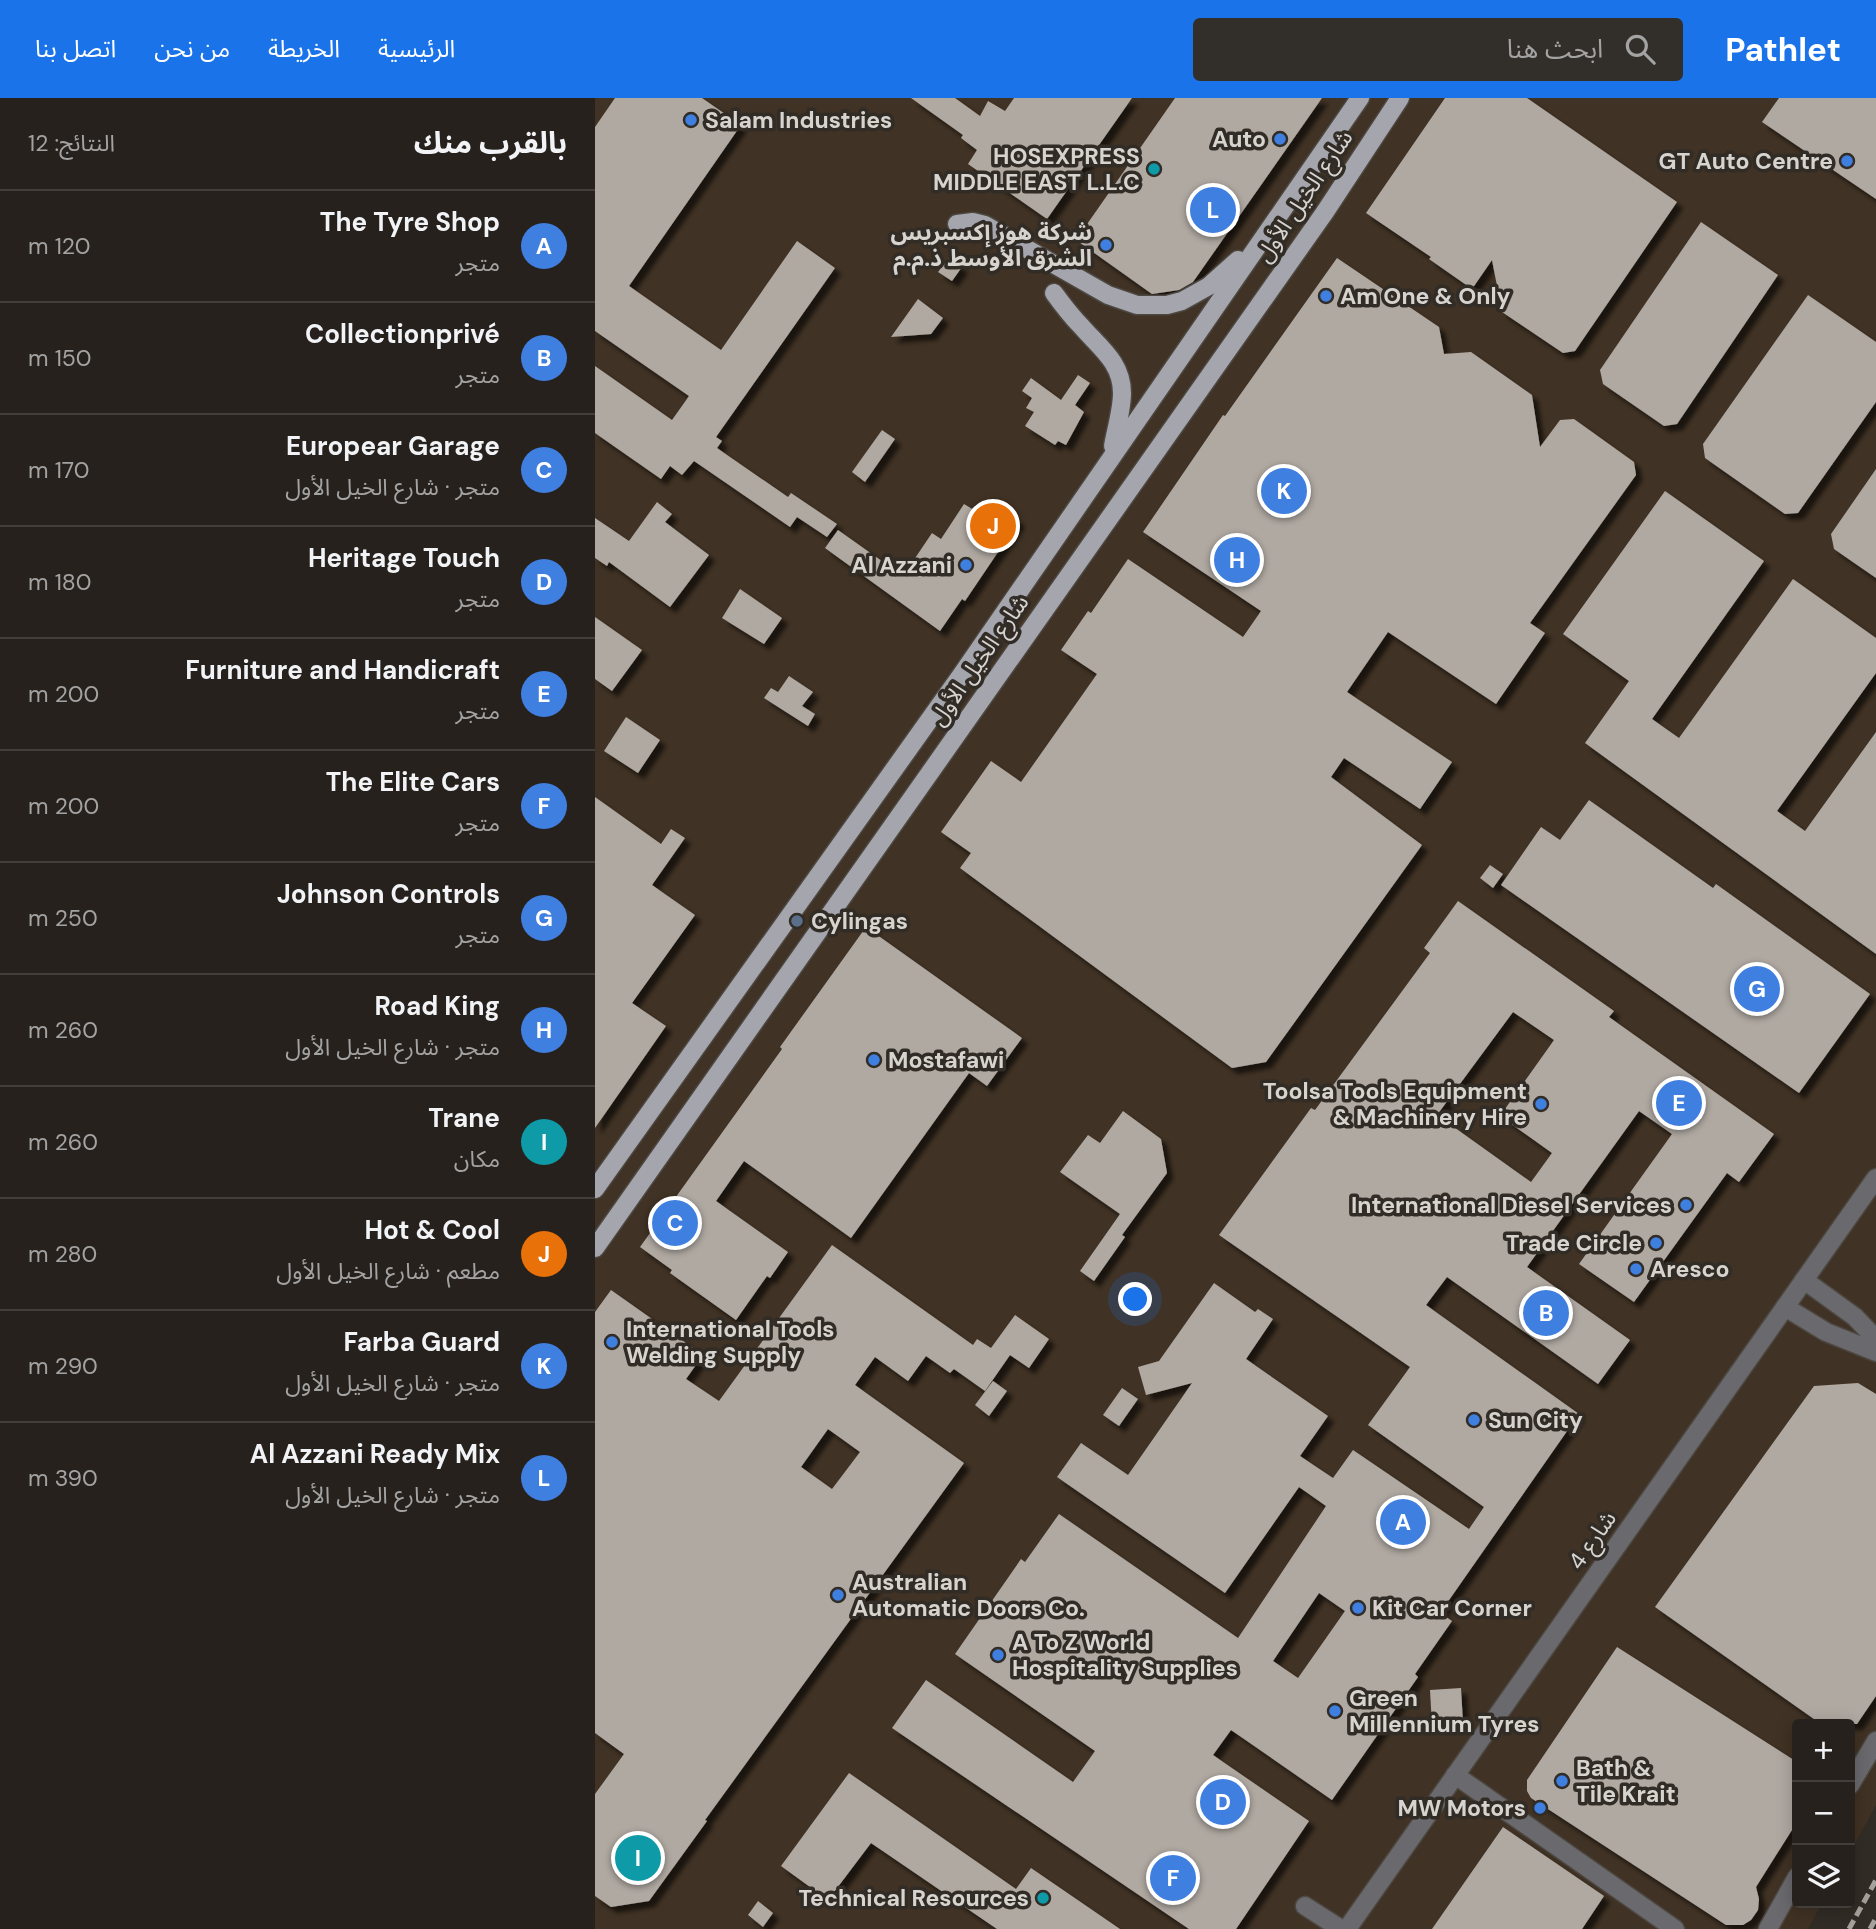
<!DOCTYPE html>
<html lang="ar">
<meta charset="utf-8">
<style>
:root{--surface:#26211c;--page:#322e29;--text:#f1f3f6;--muted:#a4a3a3;--line:#423e3b;--accent:#1a73e8}
body{margin:0;font-family:"DM Sans","Noto Sans Arabic",sans-serif;background:var(--page);color:var(--text);direction:rtl}
.controls{position:absolute;right:21px;bottom:21px;display:grid;overflow:hidden;border-radius:7px;box-shadow:0 4px 18px #0003}
.controls button{width:63px;height:63px;display:grid;place-items:center;padding:0;border:0;border-bottom:2px solid var(--line);background:var(--surface);color:var(--text);font:35px sans-serif}
.you{position:absolute;left:541px;top:1202px;width:24px;height:24px;margin:-18px;border:5px solid #fff;border-radius:50%;background:#1a73e8;box-shadow:0 0 0 10px #1a73e833}
.badge{display:grid;place-items:center;width:46px;height:46px;border-radius:50%;background:var(--accent);color:#fff;font-size:23px;font-weight:700}
.pin{position:absolute;translate:-50% -50%;border:4px solid #fff;box-shadow:0 2px 7px #0006}
.list{margin:0;padding:0;list-style:none}
h2{display:flex;justify-content:space-between;align-items:center;height:91px;margin:0;padding:0 28px;font-size:30px}
h2 small{font-size:23px;font-weight:400;color:var(--muted)}
.list li{display:grid;grid-template-columns:46px 1fr auto;gap:21px;align-items:center;box-sizing:border-box;height:112px;padding:0 28px;border-top:2px solid var(--line)}
.list b{display:block;font-size:26px;white-space:nowrap}
.list p{margin:0;font-size:23px;white-space:nowrap;color:var(--muted)}
.list em{font-size:23px;font-style:normal;color:var(--muted)}
.icon{flex:none;width:38px;height:38px;fill:none;stroke:currentColor;stroke-width:2;stroke-linecap:round;stroke-linejoin:round}
.map{position:relative;flex:none;width:1281px;height:1831px;overflow:hidden;direction:ltr}
header{display:flex;align-items:center;gap:42px;box-sizing:border-box;height:98px;padding:0 35px;background:var(--accent);color:#fff}
header strong{font-size:33px}
nav{display:flex;gap:38px;margin-inline-start:auto;font-size:24px}
.search{width:490px;height:63px;background:var(--page);display:flex;align-items:center;gap:18px;box-sizing:border-box;padding:0 24px;border-radius:7px;color:var(--muted);font-size:26px}
main{display:flex}
aside{flex:1;background:var(--surface)}
.map>svg:first-child{display:block}
</style>
<header>
<strong>Pathlet</strong>
<div class="search"><svg class="icon" aria-label="search" viewBox="0 0 24 24"><circle cx="10" cy="10" r="6"/><path d="M15 15l6 6"/></svg>ابحث هنا</div>
<nav><a>الرئيسية</a><a>الخريطة</a><a>من نحن</a><a>اتصل بنا</a></nav>
</header>
<main>
<div class="map">
<svg width="1281" height="1831" viewBox="0 0 1281 1831">
<defs>
<filter id="shadow"><feDropShadow dx="6" dy="6" stdDeviation="2" flood-color="#0009"/></filter>
</defs>
<rect width="100%" height="100%" fill="#322c26"/>
<!-- industrial -->
<path fill="#403224" d="M 0,0 L 1281,0 L 1281,1707 L 1255,1755 L 1255,1626 L 1202,1626 L 1202,1805 L 1227,1805 L 1213,1831 L 0,1831 Z"/>
<!-- building -->
<g fill="#b0a9a2" fill-rule="evenodd" filter="url(#shadow)">
<path d="M 20,0 L 107,0 L 146,27 L 34,188 L 126,252 L 202,143 L 240,170 L 121,339 L 127,343 L 122,350 L 193,399 L 196,395 L 242,426 L 232,439 L 202,419 L 195,429 L 99,363 L 87,377 L 75,368 L 66,381 L 0,335 L 0,268 L 77,322 L 94,298 L 0,233 L 0,29 Z"/>
<path d="M 316,0 L 360,0 L 385,18 L 393,3 L 410,13 L 419,0 L 537,0 L 452,121 L 373,66 L 382,52 L 366,40 L 368,37 Z"/>
<path d="M 580,0 L 727,0 L 598,184 L 584,192 L 557,196 L 481,142 Z"/>
<path d="M 850,0 L 932,0 L 1082,104 L 980,253 L 968,255 L 907,214 L 897,162 L 877,191 L 834,161 L 836,159 L 771,115 Z"/>
<path d="M 1184,0 L 1281,0 L 1281,101 L 1167,24 Z"/>
<path d="M 1106,124 L 1183,177 L 1082,326 L 1069,328 L 1008,286 L 1005,272 Z"/>
<path d="M 354,160 L 367,169 L 357,183 L 343,174 Z"/>
<path d="M 742,160 L 844,229 L 849,256 L 876,254 L 937,297 L 945,349 L 965,322 L 979,321 L 1039,364 L 1041,377 L 935,525 L 950,535 L 901,606 L 793,534 L 752,594 L 857,664 L 825,711 L 749,660 L 736,679 L 827,747 L 671,964 L 637,970 L 365,770 L 376,755 L 346,734 L 396,663 L 426,684 L 502,576 L 466,552 L 493,513 L 496,515 L 533,461 L 648,539 L 666,513 L 548,434 L 628,317 L 630,318 Z"/>
<path d="M 1213,197 L 1281,244 L 1281,304 L 1203,415 L 1190,416 L 1110,360 L 1108,346 Z"/>
<path d="M 323,201 L 348,220 L 336,236 L 296,239 Z"/>
<path d="M 483,277 L 495,285 L 480,307 L 489,314 L 471,347 L 463,343 L 460,347 L 430,328 L 439,314 L 431,310 L 437,300 L 427,293 L 436,280 L 466,302 Z"/>
<path d="M 287,332 L 300,341 L 270,384 L 257,374 Z"/>
<path d="M 1281,371 L 1281,480 L 1239,451 L 1236,436 Z"/>
<path d="M 1070,393 L 1169,463 L 1057,621 L 1084,640 L 1198,481 L 1281,540 L 1281,575 L 1182,713 L 1210,733 L 1281,634 L 1281,856 L 990,645 L 1034,583 L 968,536 Z"/>
<path d="M 62,404 L 77,416 L 70,424 L 114,457 L 75,509 L 14,464 L 12,468 L 0,460 L 0,420 L 34,443 Z"/>
<path d="M 369,406 L 384,415 L 387,410 L 402,421 L 408,412 L 424,423 L 370,503 L 367,501 L 345,533 L 230,450 L 243,432 L 308,478 L 337,435 L 346,441 Z"/>
<path d="M 145,491 L 187,520 L 169,546 L 127,520 Z"/>
<path d="M 0,519 L 47,552 L 17,593 L 0,581 Z"/>
<path d="M 194,578 L 218,594 L 207,608 L 220,616 L 213,628 L 169,600 L 176,590 L 183,594 Z"/>
<path d="M 31,619 L 65,642 L 43,675 L 9,653 Z"/>
<path d="M 0,699 L 66,746 L 76,731 L 90,740 L 57,787 L 100,817 L 37,905 L 71,928 L 0,1030 Z"/>
<path d="M 994,702 L 1118,790 L 1121,786 L 1275,896 L 1204,995 L 906,787 L 946,729 L 965,742 Z"/>
<path d="M 895,767 L 908,776 L 898,790 L 885,780 Z"/>
<path d="M 863,803 L 1019,913 L 1014,919 L 1179,1036 L 1144,1084 L 1132,1075 L 1039,1204 L 984,1166 L 1077,1036 L 1044,1013 L 932,1169 L 1035,1242 L 1003,1286 L 852,1179 L 831,1207 L 984,1316 L 845,1515 L 857,1523 L 820,1576 L 823,1579 L 737,1702 L 636,1632 L 618,1657 L 714,1723 L 641,1831 L 594,1831 L 297,1630 L 331,1582 L 478,1684 L 500,1653 L 360,1556 L 426,1461 L 430,1464 L 464,1416 L 643,1540 L 731,1408 L 704,1389 L 630,1495 L 462,1379 L 486,1345 L 533,1377 L 597,1285 L 551,1297 L 543,1269 L 564,1263 L 619,1185 L 660,1214 L 663,1211 L 678,1221 L 651,1261 L 733,1318 L 705,1358 L 738,1380 L 758,1352 L 874,1431 L 889,1409 L 773,1327 L 815,1269 L 624,1137 L 716,1010 L 720,1012 L 835,855 L 829,850 ZM 918,914 L 959,942 L 905,1018 L 957,1055 L 936,1084 L 842,1017 ZM 724,1495 L 750,1513 L 703,1580 L 678,1563 Z"/>
<path d="M 271,829 L 427,940 L 392,988 L 374,975 L 256,1140 L 149,1063 L 121,1103 L 193,1154 L 175,1180 L 172,1178 L 141,1222 L 75,1175 L 77,1172 L 45,1149 L 187,951 L 185,949 Z"/>
<path d="M 528,1013 L 566,1041 L 572,1075 L 527,1137 L 530,1139 L 499,1183 L 485,1173 L 525,1116 L 465,1074 L 493,1037 L 505,1045 Z"/>
<path d="M 237,1147 L 378,1247 L 382,1241 L 396,1250 L 420,1217 L 454,1241 L 434,1270 L 415,1257 L 390,1293 L 359,1271 L 355,1275 L 331,1258 L 313,1283 L 280,1259 L 260,1287 L 369,1365 L 110,1722 L 112,1723 L 54,1803 L 16,1809 L 0,1798 L 0,1696 L 29,1656 L 0,1635 L 0,1214 L 16,1192 L 108,1257 L 91,1281 L 124,1303 ZM 233,1331 L 265,1354 L 237,1391 L 206,1369 Z"/>
<path d="M 398,1283 L 412,1293 L 394,1318 L 380,1307 Z"/>
<path d="M 1263,1285 L 1281,1296 L 1281,1598 L 1262,1626 L 1226,1626 L 1060,1509 L 1219,1288 Z"/>
<path d="M 527,1290 L 543,1301 L 524,1328 L 508,1317 Z"/>
<path d="M 1022,1549 L 1202,1664 L 1202,1724 L 1161,1789 L 1164,1801 L 1163,1812 L 1156,1822 L 1148,1827 L 1131,1827 L 936,1700 L 932,1693 L 932,1682 Z"/>
<path d="M 866,1590 L 868,1626 L 837,1628 L 835,1592 Z"/>
<path d="M 254,1675 L 421,1791 L 436,1770 L 525,1831 L 402,1831 L 276,1745 L 233,1802 L 186,1768 Z"/>
<path d="M 908,1729 L 1009,1798 L 987,1831 L 837,1831 Z"/>
<path d="M 163,1803 L 178,1815 L 168,1829 L 153,1817 Z"/>
</g>
<g fill="none" stroke-linecap="round" stroke-linejoin="round">
<defs>
<g id="minor">
<path d="M 1209,1182 L 1260,1219 L 1281,1241"/>
<path d="M 1190,1209 L 1231,1234 L 1281,1254"/>
<path d="M 860,1677 L 1080,1831"/>
<path d="M 1255,1687 L 1281,1643"/>
<path d="M 710,1808 L 746,1831"/>
<path d="M 752,1831 L 1281,1080"/>
<path d="M 1173,1831 L 1202,1779"/>
</g>
<g id="major">
<path d="M 362,126 L 378,124 L 390,127 L 513,197 L 542,207 L 572,207 L 587,203 L 614,188 L 643,162"/>
<path d="M 459,195 C 467,206 476,218 486,228 C 504,249 527,264 527,295 C 527,312 521,331 518,348"/>
<path d="M 0,1091 L 367,576 L 765,0"/>
<path d="M 0,1150 L 730,114 L 805,0"/>
</g>
</defs>
<!-- minor casing -->
<use href="#minor" stroke="#4c4741" stroke-width="21"/>
<!-- major casing -->
<use href="#major" stroke="#4c4741" stroke-width="21"/>
<!-- minor -->
<use href="#minor" stroke="#6a6a6e" stroke-width="18"/>
<!-- major -->
<use href="#major" stroke="#a5a5ad" stroke-width="18"/>
<!-- rail -->
<g stroke="#a5a19c" stroke-width="5" stroke-dasharray="10 5" stroke-linecap="butt">
<path d="M 1254,1831 L 1281,1782"/>
<path d="M 1275,1831 L 1281,1820"/>
</g>
</g>
<!-- markers -->
<g fill="#3f7fe0" stroke="#322c26" stroke-width="2.5">
<circle cx="96" cy="22" r="7"/>
<circle cx="685" cy="41" r="7"/>
<circle cx="1252" cy="63" r="7"/>
<circle cx="511" cy="147" r="7"/>
<circle cx="731" cy="198" r="7"/>
<circle cx="371" cy="467" r="7"/>
<circle cx="279" cy="962" r="7"/>
<circle cx="946" cy="1006" r="7"/>
<circle cx="1091" cy="1107" r="7"/>
<circle cx="1061" cy="1145" r="7"/>
<circle cx="1041" cy="1171" r="7"/>
<circle cx="17" cy="1244" r="7"/>
<circle cx="879" cy="1322" r="7"/>
<circle cx="243" cy="1497" r="7"/>
<circle cx="763" cy="1510" r="7"/>
<circle cx="403" cy="1557" r="7"/>
<circle cx="740" cy="1613" r="7"/>
<circle cx="967" cy="1683" r="7"/>
<circle cx="945" cy="1710" r="7"/>
</g>
<g fill="#0f9aa8" stroke="#322c26" stroke-width="2.5">
<circle cx="559" cy="71" r="7"/>
<circle cx="448" cy="1800" r="7"/>
</g>
<circle fill="#5c6f8a" stroke="#322c26" stroke-width="2.5" cx="202" cy="823" r="7"/>
<g text-anchor="middle" dominant-baseline="central" stroke-width="7" stroke-linejoin="round" paint-order="stroke">
<!-- poi labels -->
<g font-size="23" font-weight="bold" fill="#d7d3cf" stroke="#322c26" text-anchor="start">
<text x="110" y="22">Salam Industries</text>
<text x="671" y="41" text-anchor="end">Auto</text>
<text x="545" y="58" text-anchor="end">HOSEXPRESS<tspan x="545" dy="26">MIDDLE EAST L.L.C</tspan></text>
<text x="1238" y="63" text-anchor="end">GT Auto Centre</text>
<text x="497" y="134" text-anchor="end">شركة هوز إكسبريس<tspan x="497" dy="26">الشرق الأوسط ذ.م.م</tspan></text>
<text x="745" y="198">Am One &amp; Only</text>
<text x="357" y="467" text-anchor="end">Al Azzani</text>
<text x="216" y="823">Cylingas</text>
<text x="293" y="962">Mostafawi</text>
<text x="932" y="993" text-anchor="end">Toolsa Tools Equipment<tspan x="932" dy="26">&amp; Machinery Hire</tspan></text>
<text x="1077" y="1107" text-anchor="end">International Diesel Services</text>
<text x="1047" y="1145" text-anchor="end">Trade Circle</text>
<text x="1055" y="1171">Aresco</text>
<text x="31" y="1231">International Tools<tspan x="31" dy="26">Welding Supply</tspan></text>
<text x="893" y="1322">Sun City</text>
<text x="257" y="1484">Australian<tspan x="257" dy="26">Automatic Doors Co.</tspan></text>
<text x="777" y="1510">Kit Car Corner</text>
<text x="417" y="1544">A To Z World<tspan x="417" dy="26">Hospitality Supplies</tspan></text>
<text x="754" y="1600">Green<tspan x="754" dy="26">Millennium Tyres</tspan></text>
<text x="981" y="1670">Bath &amp;<tspan x="981" dy="26">Tile Krait</tspan></text>
<text x="931" y="1710" text-anchor="end">MW Motors</text>
<text x="434" y="1800" text-anchor="end">Technical Resources</text>
</g>
<!-- street labels -->
<g font-size="23" fill="#d7d3cf" stroke="#322c26">
<text transform="translate(709 98) rotate(-56)">شارع الخيل الأول</text>
<text transform="translate(384 562) rotate(-55)">شارع الخيل الأول</text>
<text transform="translate(997 1442) rotate(-55)">شارع 4</text>
</g>
</g>
</svg>
<div class="controls">
<button>+</button>
<button>−</button>
<button><svg class="icon" aria-label="layers" viewBox="0 0 24 24"><path d="M12 4l9 5-9 5-9-5zM3 14l9 5 9-5"/></svg></button>
</div>
<div class="you"></div>
<div class="pin badge" style="left:808px;top:1424px;background:#3f7fe0">A</div>
<div class="pin badge" style="left:951px;top:1215px;background:#3f7fe0">B</div>
<div class="pin badge" style="left:80px;top:1125px;background:#3f7fe0">C</div>
<div class="pin badge" style="left:628px;top:1704px;background:#3f7fe0">D</div>
<div class="pin badge" style="left:1084px;top:1005px;background:#3f7fe0">E</div>
<div class="pin badge" style="left:578px;top:1780px;background:#3f7fe0">F</div>
<div class="pin badge" style="left:1162px;top:891px;background:#3f7fe0">G</div>
<div class="pin badge" style="left:642px;top:462px;background:#3f7fe0">H</div>
<div class="pin badge" style="left:43px;top:1760px;background:#0f9aa8">I</div>
<div class="pin badge" style="left:398px;top:428px;background:#e8710a">J</div>
<div class="pin badge" style="left:689px;top:393px;background:#3f7fe0">K</div>
<div class="pin badge" style="left:618px;top:112px;background:#3f7fe0">L</div>
</div>
<aside>
<h2>بالقرب منك<small>النتائج: 12</small></h2>
<ul class="list">
<li><span class="badge" style="background:#3f7fe0">A</span><div><b>The Tyre Shop</b><p>متجر</p></div><em>120 m</em></li>
<li><span class="badge" style="background:#3f7fe0">B</span><div><b>Collectionprivé</b><p>متجر</p></div><em>150 m</em></li>
<li><span class="badge" style="background:#3f7fe0">C</span><div><b>Europear Garage</b><p>متجر · شارع الخيل الأول</p></div><em>170 m</em></li>
<li><span class="badge" style="background:#3f7fe0">D</span><div><b>Heritage Touch</b><p>متجر</p></div><em>180 m</em></li>
<li><span class="badge" style="background:#3f7fe0">E</span><div><b>Furniture and Handicraft</b><p>متجر</p></div><em>200 m</em></li>
<li><span class="badge" style="background:#3f7fe0">F</span><div><b>The Elite Cars</b><p>متجر</p></div><em>200 m</em></li>
<li><span class="badge" style="background:#3f7fe0">G</span><div><b>Johnson Controls</b><p>متجر</p></div><em>250 m</em></li>
<li><span class="badge" style="background:#3f7fe0">H</span><div><b>Road King</b><p>متجر · شارع الخيل الأول</p></div><em>260 m</em></li>
<li><span class="badge" style="background:#0f9aa8">I</span><div><b>Trane</b><p>مكان</p></div><em>260 m</em></li>
<li><span class="badge" style="background:#e8710a">J</span><div><b>Hot &amp; Cool</b><p>مطعم · شارع الخيل الأول</p></div><em>280 m</em></li>
<li><span class="badge" style="background:#3f7fe0">K</span><div><b>Farba Guard</b><p>متجر · شارع الخيل الأول</p></div><em>290 m</em></li>
<li><span class="badge" style="background:#3f7fe0">L</span><div><b>Al Azzani Ready Mix</b><p>متجر · شارع الخيل الأول</p></div><em>390 m</em></li>
</ul>
</aside>
</main>
